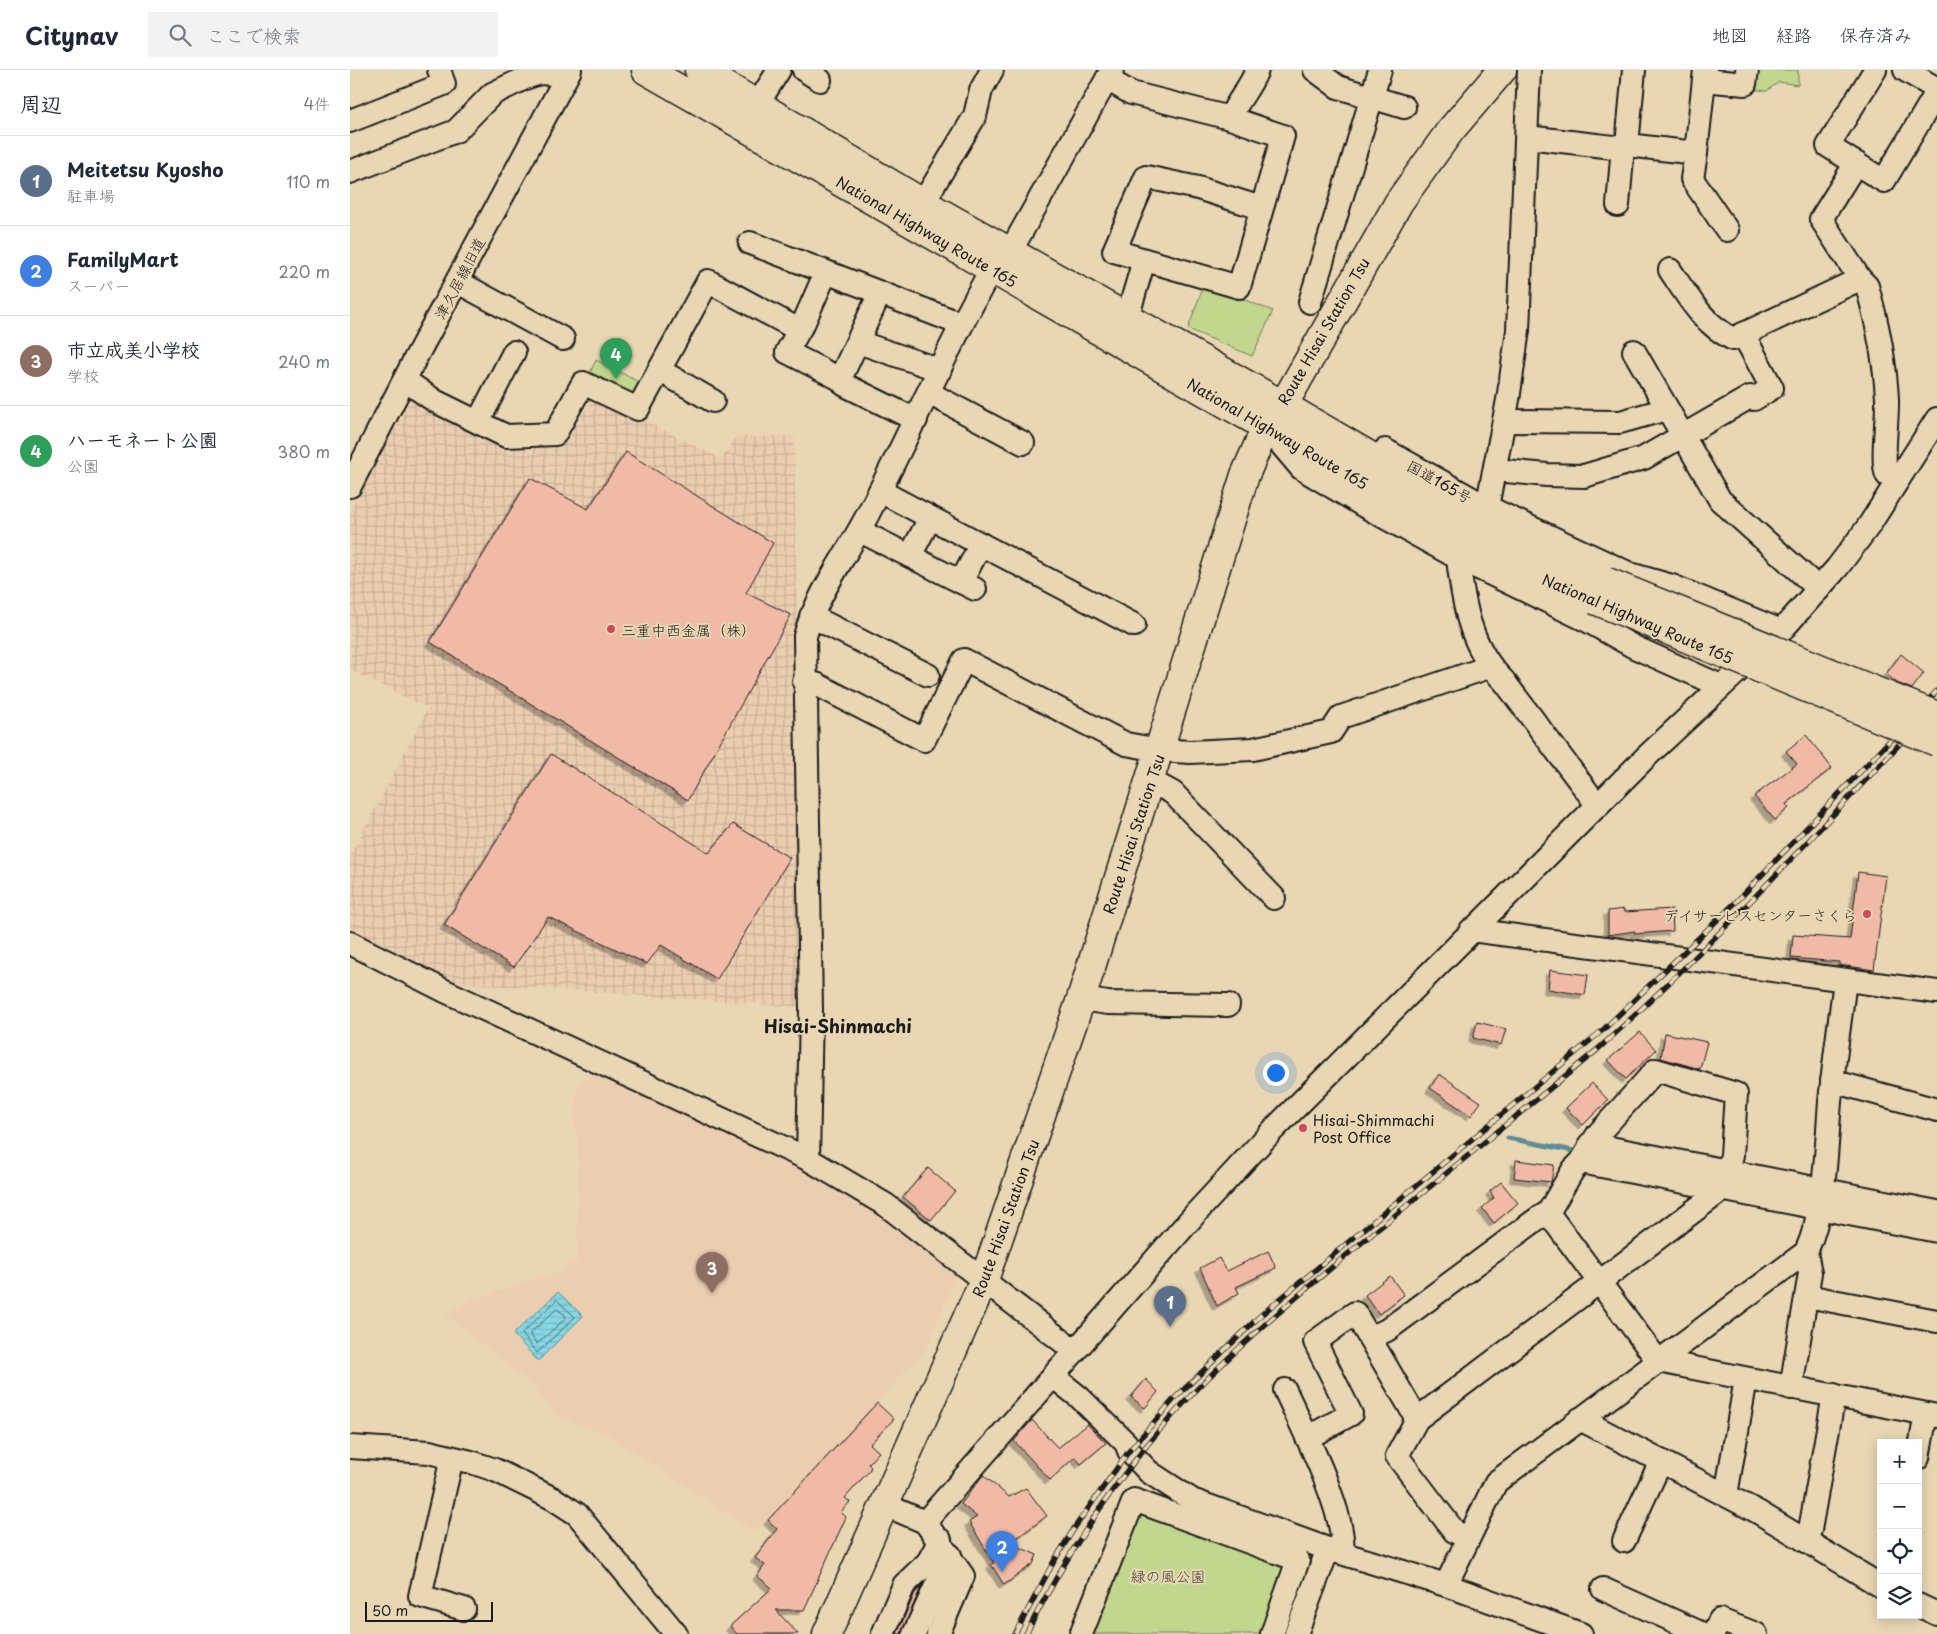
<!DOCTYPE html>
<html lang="ja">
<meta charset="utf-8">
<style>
:root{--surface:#fff;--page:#f2f2f3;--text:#1f2937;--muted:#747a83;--line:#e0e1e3;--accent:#d1495b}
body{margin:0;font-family:"Playpen Sans","Klee One",sans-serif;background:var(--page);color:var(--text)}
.controls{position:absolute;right:15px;bottom:15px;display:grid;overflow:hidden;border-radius:0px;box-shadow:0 2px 12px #0003}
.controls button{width:45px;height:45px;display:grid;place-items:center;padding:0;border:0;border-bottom:1px solid var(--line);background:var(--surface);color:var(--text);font:25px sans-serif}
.scale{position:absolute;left:15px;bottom:12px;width:128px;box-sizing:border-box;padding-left:5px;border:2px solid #1c1c1c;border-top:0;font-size:14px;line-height:18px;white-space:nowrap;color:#1c1c1c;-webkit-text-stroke:4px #e9d7b4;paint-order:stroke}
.you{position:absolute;left:925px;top:1002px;width:18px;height:18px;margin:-12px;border:4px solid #fff;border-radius:50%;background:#1a73e8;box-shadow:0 0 0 8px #1a73e833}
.badge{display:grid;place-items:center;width:32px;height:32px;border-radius:50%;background:var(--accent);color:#fff;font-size:16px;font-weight:700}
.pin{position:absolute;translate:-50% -41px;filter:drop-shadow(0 1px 2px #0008)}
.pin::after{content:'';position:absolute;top:26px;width:18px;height:15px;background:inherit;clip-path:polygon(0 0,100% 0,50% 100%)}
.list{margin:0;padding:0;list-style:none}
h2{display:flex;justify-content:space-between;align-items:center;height:65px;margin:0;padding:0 20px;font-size:21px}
h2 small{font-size:16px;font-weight:400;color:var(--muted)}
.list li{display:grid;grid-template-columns:32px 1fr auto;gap:15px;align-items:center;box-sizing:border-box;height:90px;padding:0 20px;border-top:1px solid var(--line)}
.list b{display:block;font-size:19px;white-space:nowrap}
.list p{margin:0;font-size:16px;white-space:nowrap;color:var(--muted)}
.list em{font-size:16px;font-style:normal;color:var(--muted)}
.icon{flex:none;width:28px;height:28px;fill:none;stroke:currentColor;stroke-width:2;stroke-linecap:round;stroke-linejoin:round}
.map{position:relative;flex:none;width:1587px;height:1564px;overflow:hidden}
header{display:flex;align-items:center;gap:30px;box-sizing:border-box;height:70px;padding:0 25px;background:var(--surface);border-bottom:1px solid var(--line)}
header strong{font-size:24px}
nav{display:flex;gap:28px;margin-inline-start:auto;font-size:18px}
.search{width:350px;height:45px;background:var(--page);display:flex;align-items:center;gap:12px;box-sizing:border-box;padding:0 18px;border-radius:0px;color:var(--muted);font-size:19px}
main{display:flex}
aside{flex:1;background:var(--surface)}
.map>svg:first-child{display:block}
</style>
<header>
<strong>Citynav</strong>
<div class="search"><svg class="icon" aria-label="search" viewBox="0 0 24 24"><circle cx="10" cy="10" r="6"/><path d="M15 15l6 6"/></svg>ここで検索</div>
<nav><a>地図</a><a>経路</a><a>保存済み</a></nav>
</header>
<main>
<aside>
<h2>周辺<small>4件</small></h2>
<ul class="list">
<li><span class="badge" style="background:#5c6f8a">1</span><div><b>Meitetsu Kyosho</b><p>駐車場</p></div><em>110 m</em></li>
<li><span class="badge" style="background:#3f7fe0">2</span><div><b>FamilyMart</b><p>スーパー</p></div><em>220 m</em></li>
<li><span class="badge" style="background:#8d6e63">3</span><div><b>市立成美小学校</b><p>学校</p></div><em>240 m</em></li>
<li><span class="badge" style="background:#2e9e5b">4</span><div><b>ハーモネート公園</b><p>公園</p></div><em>380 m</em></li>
</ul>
</aside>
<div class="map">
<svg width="1587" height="1564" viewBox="0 0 1587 1564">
<defs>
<pattern id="industrial-grid" width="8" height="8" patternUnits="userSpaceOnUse" patternTransform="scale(1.25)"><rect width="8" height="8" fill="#ebceb0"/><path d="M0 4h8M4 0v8" fill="none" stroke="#c9b097"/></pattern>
<pattern id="water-rules" width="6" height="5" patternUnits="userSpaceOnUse" patternTransform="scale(1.25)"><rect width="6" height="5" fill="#87d7e4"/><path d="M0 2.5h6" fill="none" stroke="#74b8c3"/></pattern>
<filter id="shadow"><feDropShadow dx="-4.5" dy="4.5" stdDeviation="0" flood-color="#0004"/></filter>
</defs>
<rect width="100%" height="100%" fill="#e9d7b4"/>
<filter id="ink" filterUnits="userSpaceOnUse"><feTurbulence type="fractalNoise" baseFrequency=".02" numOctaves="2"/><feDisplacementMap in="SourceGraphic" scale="10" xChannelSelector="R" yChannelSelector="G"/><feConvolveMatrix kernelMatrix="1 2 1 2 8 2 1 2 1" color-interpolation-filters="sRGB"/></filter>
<g filter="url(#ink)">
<!-- built -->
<path fill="#ebceb0" d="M 242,1004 L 482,1111 L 609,1199 L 577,1279 L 404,1462 L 256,1364 L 207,1347 L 178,1311 L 94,1244 L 127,1228 L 215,1199 L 217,1193 L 227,1191 L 228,1068 L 223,1052 L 228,1016 Z"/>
<!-- industrial -->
<path fill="url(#industrial-grid)" d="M 245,326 L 372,389 L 386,367 L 444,366 L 453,937 L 97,912 L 0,862 L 0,786 L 78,638 L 0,600 L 0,440 L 61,329 L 154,377 L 213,371 Z"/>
<!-- park -->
<g fill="#c0d78d" stroke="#6e7a54">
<path d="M 1400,0 L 1448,0 L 1448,15 L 1429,12 L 1417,21 L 1398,19 Z"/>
<path d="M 854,214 L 923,241 L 902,286 L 838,259 Z"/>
<path d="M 246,290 L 293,314 L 288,323 L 280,326 L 239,305 Z"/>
<path d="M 784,1430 L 948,1490 L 922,1564 L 732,1564 Z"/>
</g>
<!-- water -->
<path fill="url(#water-rules)" stroke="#5c8c94" d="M 208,1222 L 233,1246 L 188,1291 L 163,1264 Z"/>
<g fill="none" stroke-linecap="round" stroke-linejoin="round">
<!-- shore -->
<g stroke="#47676c" stroke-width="1">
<path d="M 207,1230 L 225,1247 L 187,1283 L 172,1264 Z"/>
<path d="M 207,1239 L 215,1245 L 216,1248 L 187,1274 L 180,1264 Z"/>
</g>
<!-- stream -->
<path stroke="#5c8c94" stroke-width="5" d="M 1158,1068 L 1229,1082"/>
</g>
<!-- building -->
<g fill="#f1baa6" stroke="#1c1c1c" filter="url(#shadow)">
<path d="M 276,382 L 423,473 L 396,523 L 441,545 L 338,730 L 80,572 L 180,408 L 238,439 Z"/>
<path d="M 1551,584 L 1574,603 L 1562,619 L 1547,613 L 1536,604 Z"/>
<path d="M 1456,665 L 1482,698 L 1436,734 L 1439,738 L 1425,750 L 1404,726 L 1447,694 L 1436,681 Z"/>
<path d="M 201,684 L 359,783 L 383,754 L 440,788 L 367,909 L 311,875 L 297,894 L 198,847 L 164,897 L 94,855 Z"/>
<path d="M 1508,802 L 1536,806 L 1524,900 L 1489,895 L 1489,892 L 1441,888 L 1443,865 L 1500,869 Z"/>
<path d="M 1274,839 L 1274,842 L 1322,839 L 1323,861 L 1285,864 L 1285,861 L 1258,865 L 1258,841 Z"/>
<path d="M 1200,900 L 1238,905 L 1235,925 L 1198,919 Z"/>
<path d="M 1127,952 L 1156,959 L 1151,975 L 1123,968 Z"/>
<path d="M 1290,962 L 1306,980 L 1276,1009 L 1258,990 Z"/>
<path d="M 1315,963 L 1357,972 L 1350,999 L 1311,988 Z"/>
<path d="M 1089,1004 L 1131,1032 L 1121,1046 L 1080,1018 Z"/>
<path d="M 1242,1013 L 1258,1030 L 1233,1055 L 1216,1038 Z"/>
<path d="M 1166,1090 L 1204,1095 L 1201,1112 L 1164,1108 Z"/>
<path d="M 578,1098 L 605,1121 L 581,1150 L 553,1127 Z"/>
<path d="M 1151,1112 L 1168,1133 L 1144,1153 L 1132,1138 L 1144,1128 L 1140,1121 Z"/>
<path d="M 918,1181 L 926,1198 L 886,1217 L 889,1223 L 867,1236 L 850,1198 L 869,1188 L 877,1201 Z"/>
<path d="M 1040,1206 L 1054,1225 L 1029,1244 L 1015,1225 Z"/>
<path d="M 796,1309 L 808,1322 L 795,1338 L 781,1327 Z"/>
<path d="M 527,1333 L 544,1349 L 520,1374 L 529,1382 L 518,1394 L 521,1397 L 519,1401 L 495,1428 L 500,1432 L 491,1442 L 496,1447 L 454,1540 L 426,1540 L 448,1564 L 387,1564 L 380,1556 L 422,1518 L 407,1506 L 415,1495 L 405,1488 L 427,1459 L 418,1450 Z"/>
<path d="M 682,1350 L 708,1378 L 737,1354 L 756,1373 L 731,1394 L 725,1387 L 700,1410 L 664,1371 Z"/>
<path d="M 633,1405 L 659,1427 L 676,1418 L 697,1446 L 660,1473 L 687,1485 L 683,1494 L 654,1515 L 641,1494 L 644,1493 L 619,1452 L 627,1447 L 611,1434 Z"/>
<path d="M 571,1517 L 551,1564 L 547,1564 L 565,1523 Z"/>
</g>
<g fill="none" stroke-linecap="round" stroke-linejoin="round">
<defs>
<g id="minor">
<path d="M 454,0 L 470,10"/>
<path d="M 965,0 L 988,17 L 1054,37"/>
<path d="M 1525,0 L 1478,76 L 1534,111 L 1587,22"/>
<path d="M 1555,0 L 1587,19"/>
<path d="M 757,9 L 781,23 L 880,48 L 933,66 L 889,217 L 764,181 L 796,107 L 848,118 L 911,138"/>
<path d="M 1354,10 L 1395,14 L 1397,0"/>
<path d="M 407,35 L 429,0"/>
<path d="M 880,48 C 887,31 900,18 907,0"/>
<path d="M 0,51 L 94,14 L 89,0"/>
<path d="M 1177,67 L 1263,77 L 1277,75 L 1284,0"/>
<path d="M 1277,75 L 1346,83 L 1355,0"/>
<path d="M 1346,83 L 1342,109 L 1377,160"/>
<path d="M 0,102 L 106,61 L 142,24 L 175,8 L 190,3 L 217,5"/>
<path d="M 573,133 L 625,46 L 631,20 L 642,0"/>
<path d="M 1268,135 L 1272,88 L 1269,76"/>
<path d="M 400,173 L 476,202"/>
<path d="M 660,182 L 762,0"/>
<path d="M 1320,200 C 1338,227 1353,254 1383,269 L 1510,209 L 1471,149 L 1506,93"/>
<path d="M 1510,209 L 1517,216 C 1528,255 1535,289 1537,329 C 1538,348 1531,391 1537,405"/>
<path d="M 108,212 L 213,269"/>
<path d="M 960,232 L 1030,0"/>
<path d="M 778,245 L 794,190"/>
<path d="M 449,260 L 454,252 L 476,202 L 611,254"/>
<path d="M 508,272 L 590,300"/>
<path d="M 1284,281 L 1370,430 L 1469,519"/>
<path d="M 309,300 L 363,331"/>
<path d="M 490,309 L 530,223"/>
<path d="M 56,311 L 85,331 L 156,366 L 205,364 L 233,313 L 288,339 L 358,211 L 449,260 L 437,282 L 490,309 L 495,315 L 566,350"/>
<path d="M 579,323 L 673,373"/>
<path d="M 1154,351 L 1270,352 L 1317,339"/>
<path d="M 128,352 L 164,282"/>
<path d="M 923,365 L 951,398 L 1016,437 L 1108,488 L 1236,550 L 1284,577 L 1371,616"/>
<path d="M 1035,380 L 1137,437 L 1280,504 L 1322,516 L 1431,561"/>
<path d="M 1145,400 L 1197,405 L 1234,406 L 1294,388 L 1400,327 L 1404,329 L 1422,318 L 1393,264"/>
<path d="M 0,416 L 65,289 L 220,0"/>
<path d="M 530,421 L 784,555"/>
<path d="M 1137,437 L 1158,330 L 1168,260 L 1179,0"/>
<path d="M 510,461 L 625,519"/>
<path d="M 560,486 L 580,448"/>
<path d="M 1108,488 C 1113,533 1120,578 1154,611 L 1248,736"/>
<path d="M 611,512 L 631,474"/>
<path d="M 461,546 L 578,605"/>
<path d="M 454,612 L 466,614 L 574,670 L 614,590 L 776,674 L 809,680 L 840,682 L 903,679 L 981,662 L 991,647 L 1139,597"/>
<path d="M 799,710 L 823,723 L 924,828"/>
<path d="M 1121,860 L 1587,922"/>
<path d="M 0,873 L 95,921 L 458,1089 L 536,1135 L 725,1281"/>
<path d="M 731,929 L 758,933 L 878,935"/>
<path d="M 1482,1011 L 1587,1040"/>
<path d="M 1240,1074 L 1587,1142"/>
<path d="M 458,1089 L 461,940 L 455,566 C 468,521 498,484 519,442 C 561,361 597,278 642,198"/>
<path d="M 1587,1161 L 1231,1092 L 1223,1100 L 1198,1143 L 1308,1291 L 1587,1346"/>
<path d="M 1457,1226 L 1587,1251"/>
<path d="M 1020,1268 L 1037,1260 L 1187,1149 L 1198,1143"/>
<path d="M 704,1307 L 729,1327 L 776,1373 L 779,1381 L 799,1402 L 842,1430 L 978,1479 L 1096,1515 L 1231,1564"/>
<path d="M 1441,1318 L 1460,1203 L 1456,1182"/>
<path d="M 935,1320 C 952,1357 998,1446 992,1483"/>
<path d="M 1230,1349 L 1408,1442 L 1531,1516"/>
<path d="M 957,1368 L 1001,1344 L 965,1272 L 1005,1243 L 1067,1349"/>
<path d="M 0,1377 L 79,1382 L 121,1392 L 145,1400 L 204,1429 L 227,1444 L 326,1564"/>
<path d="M 102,1388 L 70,1526 L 114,1539"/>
<path d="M 1568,1388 L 1576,1344"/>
<path d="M 1376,1425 L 1396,1309"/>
<path d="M 535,1435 L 575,1452 L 846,1143 L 924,1059 L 1297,686 L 1431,561 L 1487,498 L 1518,457 L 1587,349"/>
<path d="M 575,1452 L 613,1506 L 588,1564"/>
<path d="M 1118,1469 L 1104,1461 L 1047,1386 L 1067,1349 L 1373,1119 L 1382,1085 L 1386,1024 L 1306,1000 L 1248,1064 L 1231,1092"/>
<path d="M 1455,1470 L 1460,1460 L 1484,1325"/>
<path d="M 1274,1471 L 1311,1391"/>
<path d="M 1096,1515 L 1146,1412 L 1456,1182 C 1476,1138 1476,1079 1480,1032 C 1484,991 1490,951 1495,910"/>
<path d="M 1253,1519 L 1353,1564"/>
<path d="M 1568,1535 L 1587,1544"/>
<path d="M 533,1564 L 554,1515 L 578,1492 L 590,1470"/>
<path d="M 564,1564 L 600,1485"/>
<path d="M 731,1564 L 784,1430 L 948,1490 L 922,1564"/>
<path d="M 946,1564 L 978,1479"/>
<path d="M 1363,1564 L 1370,1550 L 1406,1564"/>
</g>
<path id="major" d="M 477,1564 L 634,1210 L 731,929 L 895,405 L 916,357 L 939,325 L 1049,132 L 1100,61 L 1152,0"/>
<g id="highway">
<path d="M 296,0 L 1099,462 L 1170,498 L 1245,530"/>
<path d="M 349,0 L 573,133 L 931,334 L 1090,427 L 1170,471 L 1255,511"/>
</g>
</defs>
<!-- minor casing -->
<use href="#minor" stroke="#1c1c1c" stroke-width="26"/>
<!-- major casing -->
<use href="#major" stroke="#1c1c1c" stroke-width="31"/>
<!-- highway casing -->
<use href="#highway" stroke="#1c1c1c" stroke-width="31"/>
<!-- minor -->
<use href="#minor" stroke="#e9d7b4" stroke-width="22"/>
<!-- major -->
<use href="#major" stroke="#e9d7b4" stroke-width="28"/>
<!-- highway -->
<use href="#highway" stroke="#e9d7b4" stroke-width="28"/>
<defs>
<g id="rail">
<path d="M 665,1564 L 703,1493 L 725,1457 L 779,1381 L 825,1328 L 911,1245 L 1254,959 L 1386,832 L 1587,621"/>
<path d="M 676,1564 C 707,1503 744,1443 786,1389 C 851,1305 935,1236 1016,1169 C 1093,1106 1170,1043 1247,980 C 1367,872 1476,752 1587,634"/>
</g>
</defs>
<!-- rail casing -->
<use href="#rail" stroke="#1c1c1c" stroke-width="5.5"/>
<!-- rail -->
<use href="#rail" stroke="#e9d7b4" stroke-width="4" stroke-dasharray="11" stroke-linecap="butt"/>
<defs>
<g id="highway-bridge">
<path d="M 1255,511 L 1587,646"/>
<path d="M 1245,530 L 1587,672"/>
</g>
</defs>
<!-- highway-bridge casing -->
<use href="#highway-bridge" stroke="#1c1c1c" stroke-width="31" stroke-linecap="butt"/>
<!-- highway-bridge -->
<use href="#highway-bridge" stroke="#e9d7b4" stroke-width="28"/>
</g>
</g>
<!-- markers -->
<g fill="#d1495b" stroke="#e9d7b4" stroke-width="2">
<circle cx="261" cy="559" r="5"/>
<circle cx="1517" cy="844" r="5"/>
<circle cx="953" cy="1058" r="5"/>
</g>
<g text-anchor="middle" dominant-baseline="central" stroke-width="4" stroke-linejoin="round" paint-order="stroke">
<!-- street labels -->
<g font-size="15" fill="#1c1c1c" stroke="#e9d7b4">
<text transform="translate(577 161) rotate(30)">National Highway Route 165</text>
<text transform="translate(109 208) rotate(-62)">津久居線旧道</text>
<text transform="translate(973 261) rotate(-60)">Route Hisai Station Tsu</text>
<text transform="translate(928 363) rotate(30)">National Highway Route 165</text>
<text transform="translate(1090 411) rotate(29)">国道165号</text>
<text transform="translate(1288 548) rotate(23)">National Highway Route 165</text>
<text transform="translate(783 764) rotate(-72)">Route Hisai Station Tsu</text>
<text transform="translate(655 1148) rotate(-70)">Route Hisai Station Tsu</text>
</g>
<!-- poi labels -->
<g font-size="15" fill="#1c1c1c" stroke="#e9d7b4" text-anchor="start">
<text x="271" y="559">三重中西金属（株）</text>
<text x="1507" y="844" text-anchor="end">デイサービスセンターさくら</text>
<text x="963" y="1049">Hisai-Shimmachi<tspan x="963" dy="17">Post Office</tspan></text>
</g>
<!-- park labels -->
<g font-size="15" fill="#3d4133" stroke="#e9d7b4">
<text x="818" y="1505">緑の風公園</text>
</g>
<!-- quarter labels -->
<g font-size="18" font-weight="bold" fill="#1c1c1c" stroke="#e9d7b4">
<text x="488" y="955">Hisai-Shinmachi</text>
</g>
</g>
</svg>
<div class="controls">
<button>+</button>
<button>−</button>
<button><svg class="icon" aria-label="locate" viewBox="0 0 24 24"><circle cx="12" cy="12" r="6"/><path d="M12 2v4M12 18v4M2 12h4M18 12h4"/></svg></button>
<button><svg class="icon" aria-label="layers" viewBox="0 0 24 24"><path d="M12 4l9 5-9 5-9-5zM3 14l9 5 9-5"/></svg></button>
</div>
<div class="scale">50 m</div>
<div class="you"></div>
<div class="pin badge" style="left:820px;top:1257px;background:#5c6f8a">1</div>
<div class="pin badge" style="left:652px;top:1502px;background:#3f7fe0">2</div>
<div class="pin badge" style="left:362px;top:1223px;background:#8d6e63">3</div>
<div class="pin badge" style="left:266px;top:309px;background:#2e9e5b">4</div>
</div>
</main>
